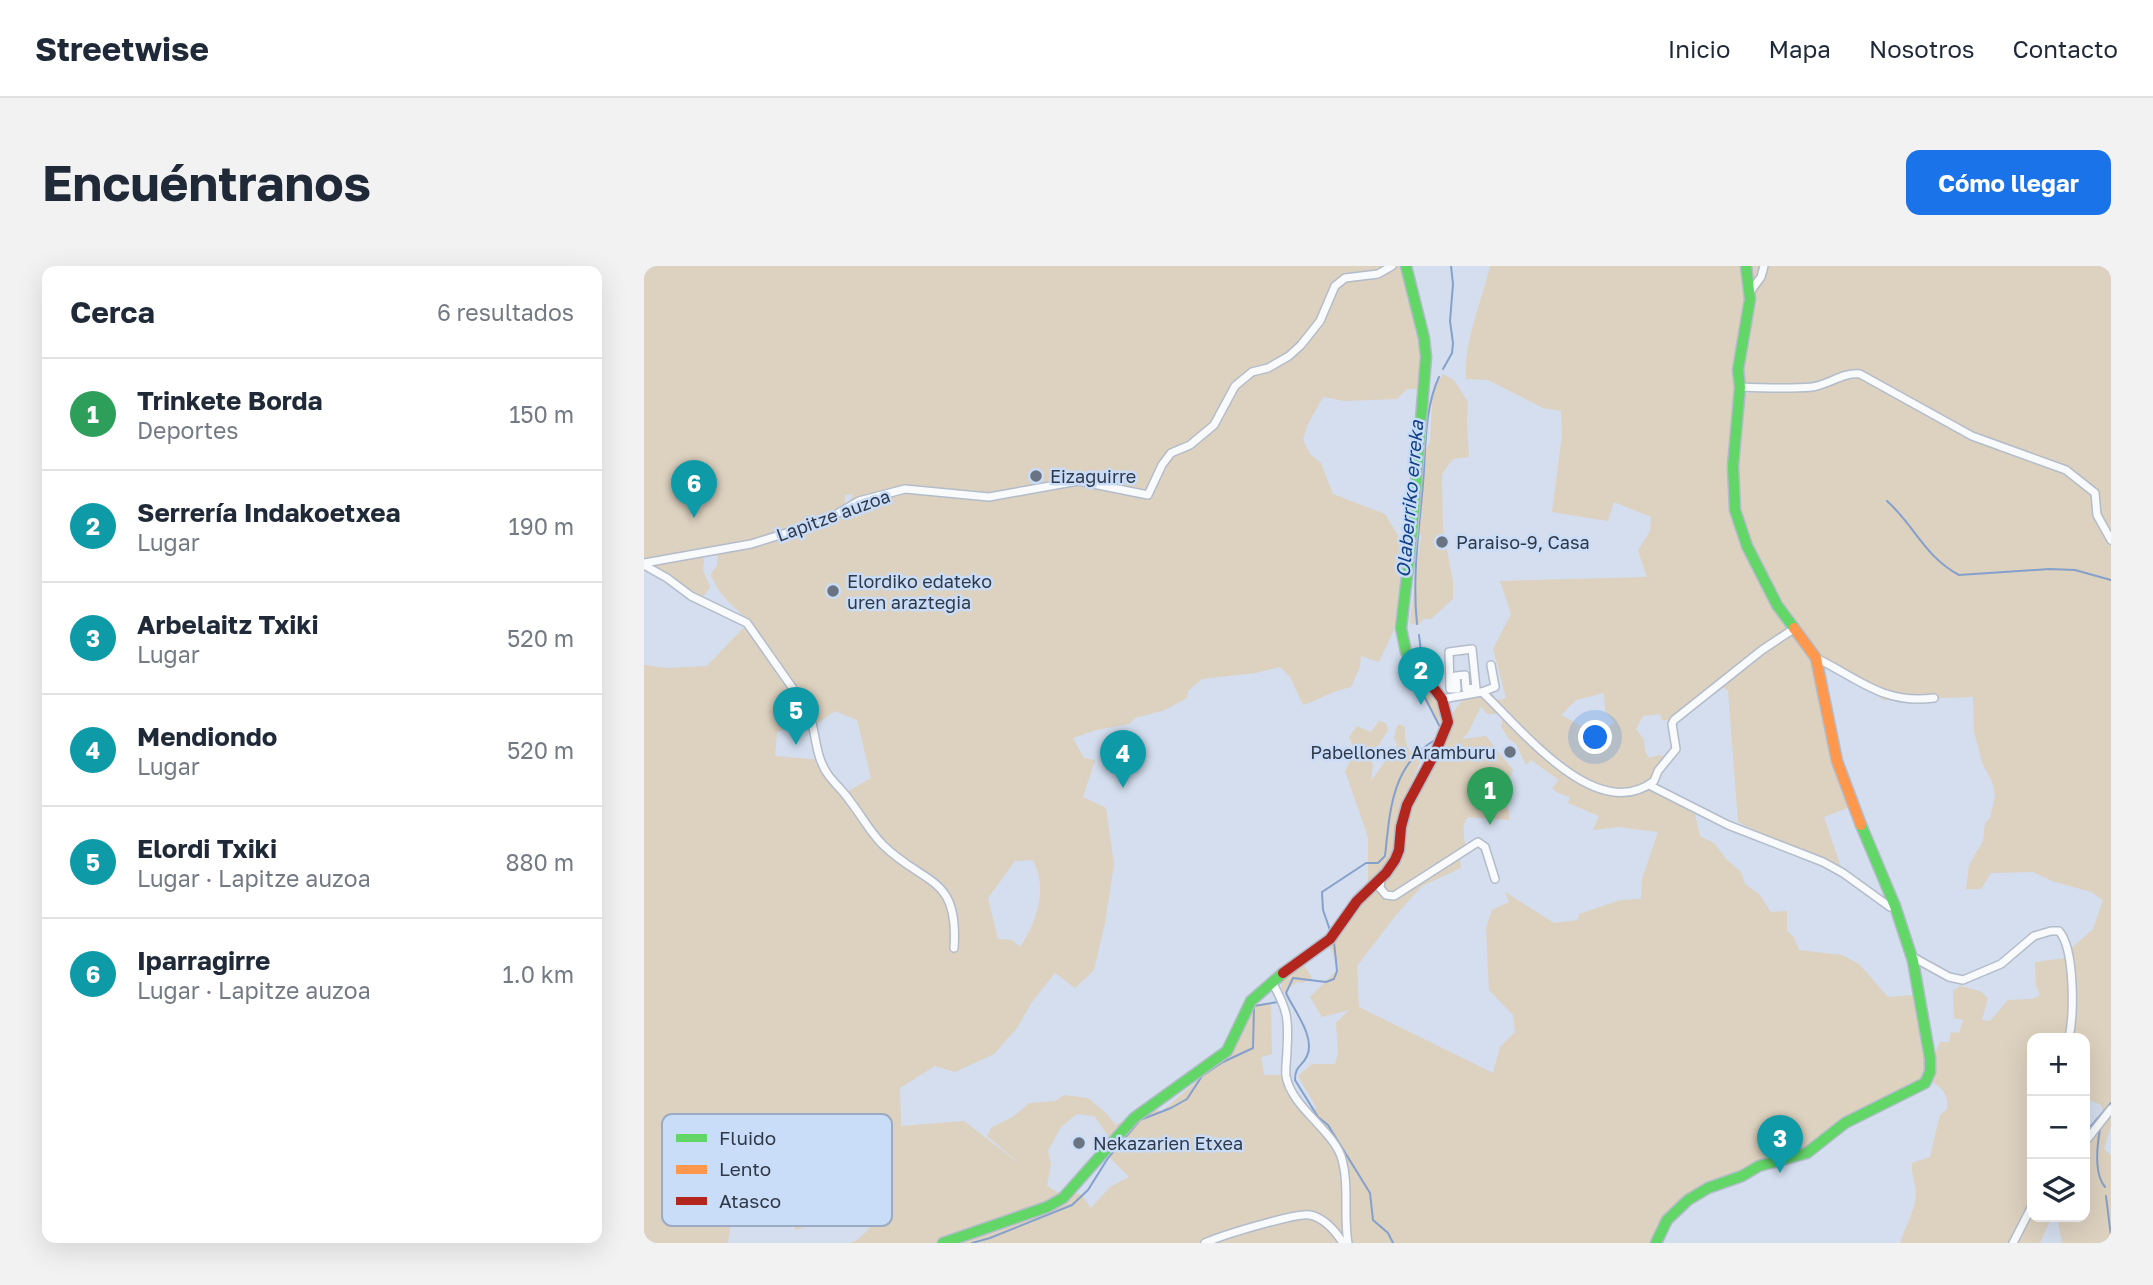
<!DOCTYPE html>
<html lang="es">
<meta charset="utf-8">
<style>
:root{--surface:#fff;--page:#f2f2f3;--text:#1f2937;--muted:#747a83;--line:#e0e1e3;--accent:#1a73e8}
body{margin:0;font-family:"Golos Text",sans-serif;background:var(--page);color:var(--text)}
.controls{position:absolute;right:21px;bottom:21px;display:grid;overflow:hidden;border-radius:14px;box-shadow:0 7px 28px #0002}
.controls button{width:63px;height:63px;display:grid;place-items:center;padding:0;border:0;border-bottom:2px solid var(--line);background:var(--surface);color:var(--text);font:35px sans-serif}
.you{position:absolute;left:952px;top:472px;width:24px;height:24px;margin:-18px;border:5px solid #fff;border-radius:50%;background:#1a73e8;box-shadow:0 0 0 10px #1a73e833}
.badge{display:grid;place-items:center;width:46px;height:46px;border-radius:50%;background:var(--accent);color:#fff;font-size:23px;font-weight:700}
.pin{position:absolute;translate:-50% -58px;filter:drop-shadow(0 2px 4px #0008)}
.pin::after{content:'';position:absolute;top:37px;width:24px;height:21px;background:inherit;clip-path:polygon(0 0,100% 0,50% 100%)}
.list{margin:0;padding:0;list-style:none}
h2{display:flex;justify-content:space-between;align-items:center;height:91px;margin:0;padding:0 28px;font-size:30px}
h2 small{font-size:23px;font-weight:400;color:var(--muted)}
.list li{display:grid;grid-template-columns:46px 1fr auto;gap:21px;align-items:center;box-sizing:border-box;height:112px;padding:0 28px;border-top:2px solid var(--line)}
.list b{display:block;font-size:26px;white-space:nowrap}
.list p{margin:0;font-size:23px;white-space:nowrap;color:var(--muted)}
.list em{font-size:23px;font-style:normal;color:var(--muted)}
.icon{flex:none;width:38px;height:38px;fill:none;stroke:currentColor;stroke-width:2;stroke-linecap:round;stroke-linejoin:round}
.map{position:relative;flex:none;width:1467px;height:977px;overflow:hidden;border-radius:14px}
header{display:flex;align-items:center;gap:42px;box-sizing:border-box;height:98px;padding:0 35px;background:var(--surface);border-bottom:2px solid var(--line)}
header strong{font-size:33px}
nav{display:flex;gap:38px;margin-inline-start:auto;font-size:24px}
.intro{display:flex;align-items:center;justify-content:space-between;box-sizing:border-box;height:168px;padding:0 42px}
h1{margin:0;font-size:49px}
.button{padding:18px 32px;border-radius:14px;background:var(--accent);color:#fff;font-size:24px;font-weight:700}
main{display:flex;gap:42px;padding:0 42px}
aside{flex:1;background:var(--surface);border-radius:14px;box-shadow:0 7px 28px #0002}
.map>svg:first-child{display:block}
</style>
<header>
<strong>Streetwise</strong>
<nav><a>Inicio</a><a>Mapa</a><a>Nosotros</a><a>Contacto</a></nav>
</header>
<div class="intro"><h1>Encuéntranos</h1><a class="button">Cómo llegar</a></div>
<main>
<aside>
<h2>Cerca<small>6 resultados</small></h2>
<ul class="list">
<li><span class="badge" style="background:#2e9e5b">1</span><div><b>Trinkete Borda</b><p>Deportes</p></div><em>150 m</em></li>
<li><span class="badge" style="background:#0f9aa8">2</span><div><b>Serrería Indakoetxea</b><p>Lugar</p></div><em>190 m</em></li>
<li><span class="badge" style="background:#0f9aa8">3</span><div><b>Arbelaitz Txiki</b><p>Lugar</p></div><em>520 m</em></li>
<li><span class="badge" style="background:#0f9aa8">4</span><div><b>Mendiondo</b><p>Lugar</p></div><em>520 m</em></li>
<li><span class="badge" style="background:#0f9aa8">5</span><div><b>Elordi Txiki</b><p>Lugar · Lapitze auzoa</p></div><em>880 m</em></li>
<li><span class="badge" style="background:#0f9aa8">6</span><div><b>Iparragirre</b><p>Lugar · Lapitze auzoa</p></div><em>1.0 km</em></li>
</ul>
</aside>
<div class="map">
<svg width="1467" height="977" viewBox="0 0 1467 977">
<rect width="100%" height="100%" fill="#d4deee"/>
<!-- green -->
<g fill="#ddd1bf" fill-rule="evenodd">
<path d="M 0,0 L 758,0 L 775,75 L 775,123 L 763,123 L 753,133 L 701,135 L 679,131 L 663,160 L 659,174 L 666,188 L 677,197 L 689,228 L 741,248 L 758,276 L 759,288 L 750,364 L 735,396 L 717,390 L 716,401 L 707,421 C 688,425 677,433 659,439 L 646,411 L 636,401 L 611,407 L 558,413 L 544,425 L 543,432 L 521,444 L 491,452 L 485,458 L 452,464 L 429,472 L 440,492 L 451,494 L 439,531 L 462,542 L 470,598 L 461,657 L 450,704 L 431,722 L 411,707 L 388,736 L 373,762 L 350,788 L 311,806 L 291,800 L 256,822 L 257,860 L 320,855 L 380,901 L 343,870 L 347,862 L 370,850 L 385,837 L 411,835 L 420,829 L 444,832 L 462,847 L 472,859 L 505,838 L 517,846 L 560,809 L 557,800 L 588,777 L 607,735 L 613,738 L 627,737 L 628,788 L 617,791 L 620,809 L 639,809 L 642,819 L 669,853 L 672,841 L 654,810 L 668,798 L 691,798 L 694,788 L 692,757 L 705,744 L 678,751 L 666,731 L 695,702 L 685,679 L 719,632 L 730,621 L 724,615 L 724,571 L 701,505 L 711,486 L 705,471 L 713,460 L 727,466 L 735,455 L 742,457 L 744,464 L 734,480 L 724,490 L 729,499 L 727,515 L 753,479 L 750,471 L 754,458 L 761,461 C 759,477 765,485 776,496 L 760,535 L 767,536 L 803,474 L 807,458 L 793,455 L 778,425 L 788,413 L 794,414 C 794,426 805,437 808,449 C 820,427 824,433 845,425 L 854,434 L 862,432 L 849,383 L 867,348 L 856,315 L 1003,311 L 994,285 L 1006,265 L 1007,251 L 970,236 L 964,255 L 908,246 L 918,169 L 917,145 L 899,142 L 844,114 L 822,113 C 820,74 837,38 846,0 L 1467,0 L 1467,860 L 1460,883 L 1467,889 L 1467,977 L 1418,977 L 1413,951 L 1441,951 L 1441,878 L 1461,851 L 1457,839 L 1441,832 L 1441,772 L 1388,772 L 1388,951 L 1408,951 L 1396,977 L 1256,977 C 1261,961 1270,947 1272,930 C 1273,920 1267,910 1268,897 L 1286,891 L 1296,849 L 1303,843 C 1305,831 1299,821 1288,816 C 1286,801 1290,790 1296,776 L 1305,776 L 1307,766 L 1315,767 L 1319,754 L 1310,752 L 1309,725 L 1316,720 L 1336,725 L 1344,732 L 1338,754 L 1346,755 L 1364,734 L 1388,733 L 1396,729 L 1392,720 L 1391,696 L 1422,692 L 1424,685 L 1449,663 L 1459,634 L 1447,626 L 1408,615 L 1389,606 L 1347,607 L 1337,623 L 1322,623 L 1325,599 L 1339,575 L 1341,557 L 1346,552 L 1351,530 L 1348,515 L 1339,499 L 1330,466 L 1329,431 L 1240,434 L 1173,392 L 1193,495 L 1209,540 L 1180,551 L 1199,607 L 1094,556 L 1084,424 L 1073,420 L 1030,454 L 1018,454 L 1016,448 L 999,450 L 992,463 L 1000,474 L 1001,485 L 1005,492 L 1015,489 L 1024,491 L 1013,503 L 1004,520 L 1051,548 L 1056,570 L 1070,577 L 1083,594 L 1097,606 L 1101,618 L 1115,628 L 1127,646 L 1143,645 L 1143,665 L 1150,671 L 1155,684 L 1198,689 L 1215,698 L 1244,731 L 1272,729 L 1284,795 L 1280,813 L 1189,865 L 1163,887 L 1126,896 L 1064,922 L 1044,934 L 1023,954 L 1011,977 L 205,977 L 213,974 L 225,963 L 219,943 L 152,964 L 138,938 L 125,935 L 87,953 L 84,977 L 0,977 L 0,399 L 24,402 L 63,400 L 101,360 L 111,362 C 96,343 74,332 67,308 L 73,299 L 74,287 C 116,276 166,267 203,241 L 205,242 L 217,236 L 265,225 L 291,230 L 330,232 L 331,228 L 268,220 L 206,235 L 209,228 L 201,229 L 201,240 C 165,267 97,278 53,286 C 35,289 17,290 0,296 ZM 1104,51 L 1105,66 L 1098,110 L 1104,119 L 1156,118 L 1204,109 L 1174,122 L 1097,128 L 1091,177 C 1087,137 1088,89 1104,51 ZM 960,427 L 961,445 L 970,456 L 955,469 L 951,479 L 948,466 L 917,449 L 932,434 ZM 837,440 L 843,448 L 859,448 L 857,461 L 865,473 L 872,478 L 882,499 L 887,494 L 915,514 L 908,522 L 914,527 L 926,531 L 924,537 L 955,550 L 949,564 L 974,561 L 1014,566 L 998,613 L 997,633 L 977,634 L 935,648 L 934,654 L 910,657 L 861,626 L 865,636 L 848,644 L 842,662 L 845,724 L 869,749 L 871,766 L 856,781 L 849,807 L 715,741 L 713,700 L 752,649 L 778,620 L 817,602 L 816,594 L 811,589 L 822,583 C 820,572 817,560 824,551 L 865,554 L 865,546 L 859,528 L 869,504 L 842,470 L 818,473 L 824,467 ZM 191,445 L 213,454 L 227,512 L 203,526 L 189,511 L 178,494 L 131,490 L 133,466 L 167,454 L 170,460 ZM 389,594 C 404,622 393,656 376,681 L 368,674 L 354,673 L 344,632 L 371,595 ZM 433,848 L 450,850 L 463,868 L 467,893 L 485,911 L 466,921 L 447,942 L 437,928 L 413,926 L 403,920 L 407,898 L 404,885 L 417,861 Z"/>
<path d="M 799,108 L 810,114 L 824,136 L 823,156 L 825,191 L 809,193 L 798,208 L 799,262 L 809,316 L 809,333 L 787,353 L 780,353 L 774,359 L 766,357 L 777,269 L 773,267 L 781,185 L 786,176 L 789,125 Z"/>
<path d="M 57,290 L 60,294 L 59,304 L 66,321 L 58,333 L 48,329 L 5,299 Z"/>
<path d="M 649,692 L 660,699 L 668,712 L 659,717 L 653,716 L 639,727 L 635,709 Z"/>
</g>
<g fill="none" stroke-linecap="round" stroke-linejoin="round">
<!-- stream -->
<g stroke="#84a0cd" stroke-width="2">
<path d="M 799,103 L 808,87 L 809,77 L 806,55 L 809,18 L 807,0"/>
<path d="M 1243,235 C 1271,260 1280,290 1315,309 L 1405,303 L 1431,304 L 1467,314"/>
<path d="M 773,358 C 768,311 775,265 779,218 C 782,183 780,143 795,111"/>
<path d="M 775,369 L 779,401"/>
<path d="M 778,414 L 777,424 L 796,461 L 795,467"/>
<path d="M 687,667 L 679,644 L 678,626 L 722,597 L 734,597 L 741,590 C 746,546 747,499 791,474"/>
<path d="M 690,676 L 693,705 L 690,713 L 682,716 L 649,712 L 642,727 C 649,743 672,771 663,790 C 658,801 651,799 651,814 L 674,851 L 684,859 L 726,927 L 729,954 L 744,967 L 749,977"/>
<path d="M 1456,863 C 1453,880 1450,908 1461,921"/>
<path d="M 1441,867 L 1467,837"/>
<path d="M 1462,930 L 1467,971"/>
<path d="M 328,977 L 346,972 L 428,939 L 444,924 L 464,892 L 496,854 L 527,842 L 543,833 L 558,810 L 579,796 L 609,782 L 610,740 L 634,736"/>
<path d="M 1365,977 L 1388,933"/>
</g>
<defs>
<g id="street">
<path d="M 1106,26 L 1117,11 L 1120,0"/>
<path d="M 1096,121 C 1120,122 1144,123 1168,121 C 1184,119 1199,106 1216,108 L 1328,170 L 1422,204 L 1451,227 L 1453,249 L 1467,274"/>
<path d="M 0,297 L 107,278 L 165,260 L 191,249 L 215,235 L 261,223 L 345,231 L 434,215 L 504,229 L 518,199 L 527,187 L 546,179 L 570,159 L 591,120 L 608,106 L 624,102 L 645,90 L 657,79 L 676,55 L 691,20 L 701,12 L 734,8 L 748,0"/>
<path d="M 0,299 L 23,312 L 47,330 L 103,357 L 164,444 C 173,467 170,490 185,510 C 192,519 200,526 206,535 C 217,549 226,566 239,579 C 281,620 315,609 310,682"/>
<path d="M 828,383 L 832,422 L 822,423 L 821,409 L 812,410 L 813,423 L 806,423 L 805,386 Z"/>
<path d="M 1172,392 C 1214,412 1239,439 1290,432"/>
<path d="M 838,426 C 876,461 952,560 1010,515 L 1014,505 L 1032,483 L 1028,458 L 1030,454 L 1118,384 L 1151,362"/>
<path d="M 798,433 L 838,426 L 851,421 L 847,399"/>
<path d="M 1005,519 L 1084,559 L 1179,596 L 1199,607 L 1246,641 L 1251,640"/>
<path d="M 737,612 L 736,622 L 742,629 L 750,630 L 834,576 L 841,581 L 851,613"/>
<path d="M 1267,690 L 1305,711 L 1319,714 L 1357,698 L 1390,670 L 1407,665 L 1415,665 C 1431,683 1430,748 1425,772"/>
<path d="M 628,716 C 643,743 645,752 643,783 C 643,792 641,802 642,810 C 647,840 687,863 697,890 C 706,918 699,949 704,977"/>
<path d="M 1441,876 L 1467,843"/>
<path d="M 561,977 C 575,970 654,946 666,949 C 680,952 692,966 699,977"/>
<path d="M 1369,977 L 1388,940"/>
</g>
<g id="fast">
<path d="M 762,0 L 780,72 L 782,91 L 768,266 L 757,362 L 762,386 L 785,416"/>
<path d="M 1102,0 L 1106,33 L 1094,104 L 1096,121 L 1089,200 L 1091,244 L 1103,280 L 1133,339 L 1150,362"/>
<path d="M 299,977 L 403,941 L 419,932 L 490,852 L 583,785 L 607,735 L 639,707"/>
<path d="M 1012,977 L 1023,954 L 1044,934 L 1064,922 L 1098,910 L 1115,900 L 1163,887 L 1201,857 L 1281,817 L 1286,806 L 1286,792 L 1269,695 L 1251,640 L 1217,559"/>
</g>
<path id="slow" d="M 1150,362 L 1172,392 L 1193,495 L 1217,559"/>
<path id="jam" d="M 639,707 L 686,673 L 713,635 L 742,607 L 751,594 L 755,584 L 757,561 L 763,539 L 792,485 L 804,456 L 798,433 L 785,416"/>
</defs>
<!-- street casing -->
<use href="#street" stroke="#b3bcca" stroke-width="10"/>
<!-- fast casing -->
<use href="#fast" stroke="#b3bcca" stroke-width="13"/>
<!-- slow casing -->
<use href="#slow" stroke="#b3bcca" stroke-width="13"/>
<!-- jam casing -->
<use href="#jam" stroke="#b3bcca" stroke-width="13"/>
<!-- street -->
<use href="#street" stroke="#f9fafc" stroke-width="7"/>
<!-- fast -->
<use href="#fast" stroke="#63d668" stroke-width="10"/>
<!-- slow -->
<use href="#slow" stroke="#ff974d" stroke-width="10"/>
<!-- jam -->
<use href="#jam" stroke="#b3261e" stroke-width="10"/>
</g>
<!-- markers -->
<g fill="#697381" stroke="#c9dcf8" stroke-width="2.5">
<circle cx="392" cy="210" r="7"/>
<circle cx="798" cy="276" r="7"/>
<circle cx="189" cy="325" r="7"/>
<circle cx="866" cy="486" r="7"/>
<circle cx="435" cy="877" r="7"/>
</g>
<g text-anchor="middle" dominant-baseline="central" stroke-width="5" stroke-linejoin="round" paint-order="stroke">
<!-- poi labels -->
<g font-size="18" fill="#303947" stroke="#c9dcf8" text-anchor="start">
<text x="406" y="210">Eizaguirre</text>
<text x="812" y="276">Paraiso-9, Casa</text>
<text x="203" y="315">Elordiko edateko<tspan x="203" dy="21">uren araztegia</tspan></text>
<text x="852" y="486" text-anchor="end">Pabellones Aramburu</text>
<text x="449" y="877">Nekazarien Etxea</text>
</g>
<!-- street labels -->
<g font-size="18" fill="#303947" stroke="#c9dcf8">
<text transform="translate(189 249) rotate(-20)">Lapitze auzoa</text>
</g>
<!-- water labels -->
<g font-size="19" font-style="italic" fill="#134187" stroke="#c9dcf8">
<text transform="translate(765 233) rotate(-85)">Olaberriko erreka</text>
</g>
</g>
<!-- legend -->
<rect x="18" y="848" width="230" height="112" rx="10" fill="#c9dcf8" stroke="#9babc3" stroke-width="2"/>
<rect x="32" y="868" width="31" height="8" fill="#63d668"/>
<rect x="32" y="899" width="31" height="9" fill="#ff974d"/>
<rect x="32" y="931" width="31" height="8" fill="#b3261e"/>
<g font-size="19" fill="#303947">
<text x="75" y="879">Fluido</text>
<text x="75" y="910">Lento</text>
<text x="75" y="942">Atasco</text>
</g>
</svg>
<div class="controls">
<button>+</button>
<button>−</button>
<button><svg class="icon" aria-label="layers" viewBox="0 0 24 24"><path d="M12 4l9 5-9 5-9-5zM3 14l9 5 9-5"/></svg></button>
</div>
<div class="you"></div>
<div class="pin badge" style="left:846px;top:559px;background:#2e9e5b">1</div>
<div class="pin badge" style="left:777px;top:439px;background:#0f9aa8">2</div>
<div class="pin badge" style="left:1136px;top:907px;background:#0f9aa8">3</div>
<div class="pin badge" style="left:479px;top:522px;background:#0f9aa8">4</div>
<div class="pin badge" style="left:152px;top:479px;background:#0f9aa8">5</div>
<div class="pin badge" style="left:50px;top:252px;background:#0f9aa8">6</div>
</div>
</main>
